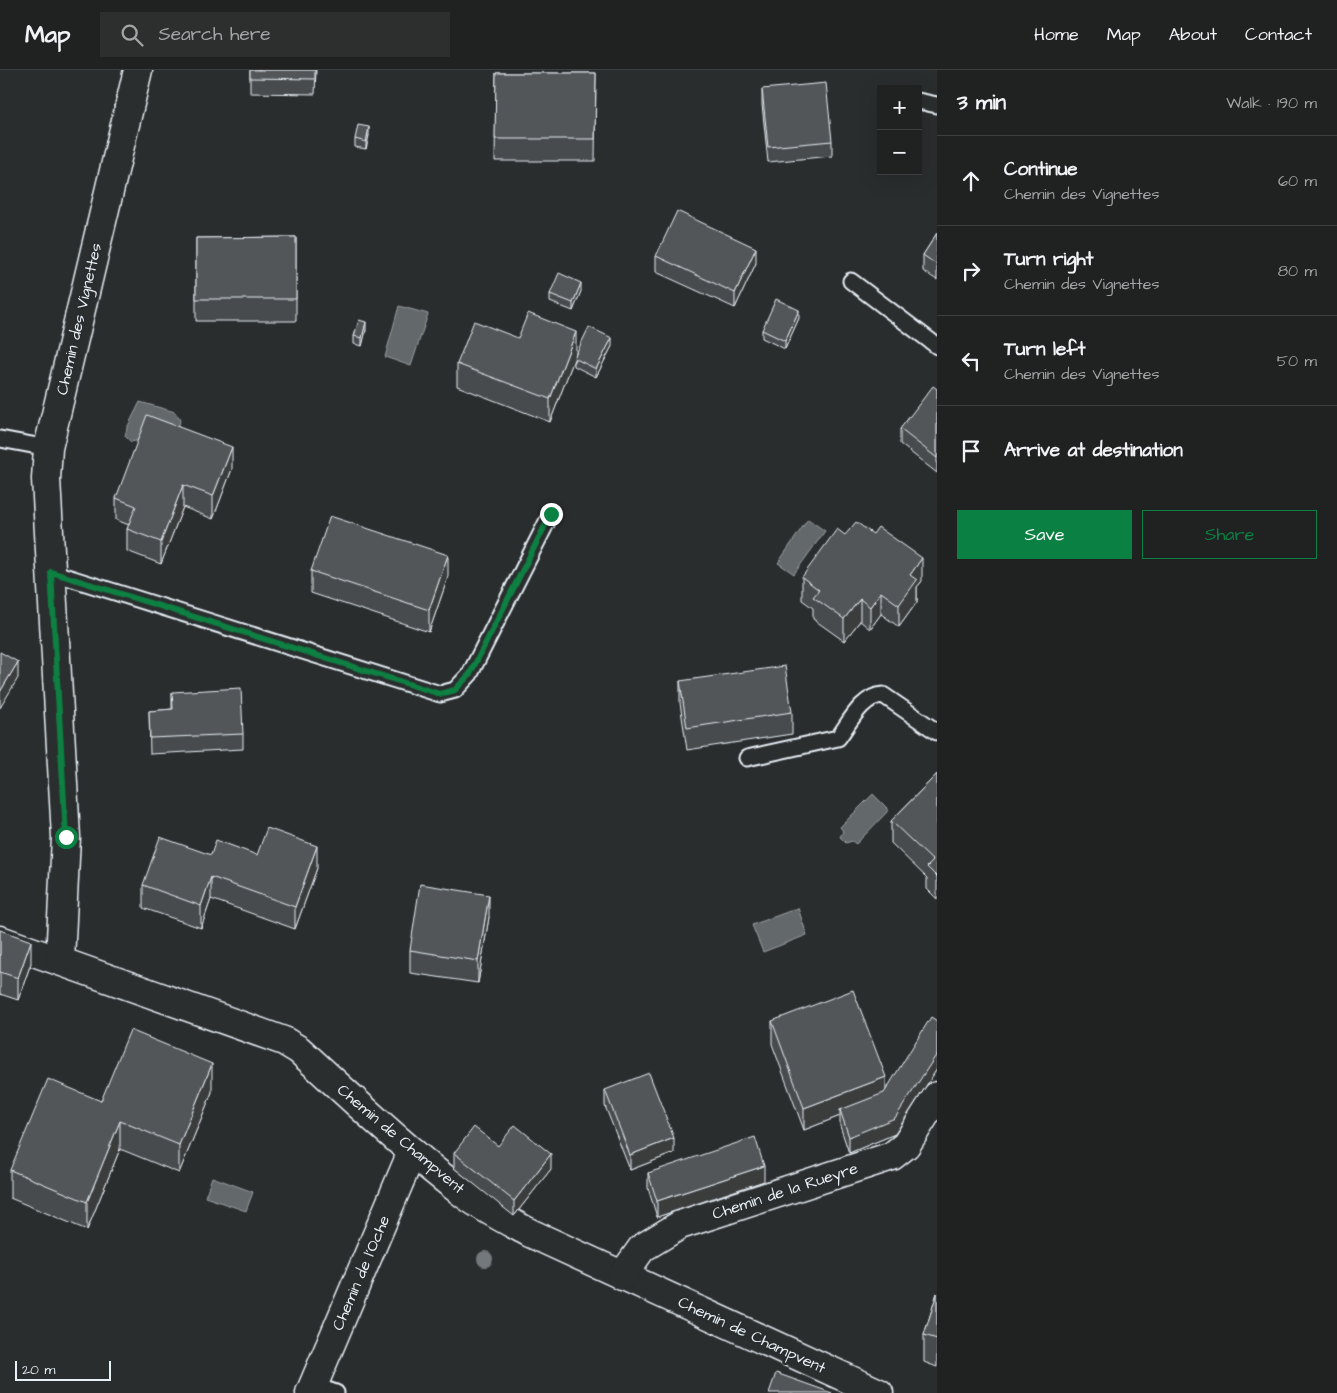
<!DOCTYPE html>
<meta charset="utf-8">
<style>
:root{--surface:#202222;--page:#2d2f2f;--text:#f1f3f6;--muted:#a2a4a5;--line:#3d3f40;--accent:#0b8043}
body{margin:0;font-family:"Architects Daughter",sans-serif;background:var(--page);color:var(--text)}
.controls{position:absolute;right:15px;top:15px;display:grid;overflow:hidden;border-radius:0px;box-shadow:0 5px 20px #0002}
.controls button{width:45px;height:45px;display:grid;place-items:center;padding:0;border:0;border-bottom:1px solid var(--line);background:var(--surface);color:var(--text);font:25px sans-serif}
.scale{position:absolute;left:15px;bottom:12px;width:96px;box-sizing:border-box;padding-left:5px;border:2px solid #e8f1f8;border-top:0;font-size:14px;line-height:18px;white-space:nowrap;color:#e8f1f8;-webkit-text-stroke:4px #2a2d2e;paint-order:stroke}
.stop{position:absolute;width:15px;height:15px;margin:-11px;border:4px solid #0b8043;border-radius:50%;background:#fff}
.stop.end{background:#0b8043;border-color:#fff;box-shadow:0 1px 5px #0008}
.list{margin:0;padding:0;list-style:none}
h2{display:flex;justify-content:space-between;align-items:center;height:65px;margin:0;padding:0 20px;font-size:21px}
h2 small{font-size:16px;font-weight:400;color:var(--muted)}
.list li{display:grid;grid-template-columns:32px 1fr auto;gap:15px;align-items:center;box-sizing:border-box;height:90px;padding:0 20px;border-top:1px solid var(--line)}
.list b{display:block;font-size:19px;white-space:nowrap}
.list p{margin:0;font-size:16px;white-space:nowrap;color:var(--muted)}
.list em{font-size:16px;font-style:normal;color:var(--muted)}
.actions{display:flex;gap:10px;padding:15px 20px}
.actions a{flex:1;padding:11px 0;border:1px solid var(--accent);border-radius:0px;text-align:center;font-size:18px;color:var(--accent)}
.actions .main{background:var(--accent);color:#fff}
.icon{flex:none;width:28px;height:28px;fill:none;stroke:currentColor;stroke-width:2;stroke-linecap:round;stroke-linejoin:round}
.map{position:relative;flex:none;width:937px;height:1323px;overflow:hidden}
header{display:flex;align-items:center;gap:30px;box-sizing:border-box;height:70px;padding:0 25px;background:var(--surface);border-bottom:1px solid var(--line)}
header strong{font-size:24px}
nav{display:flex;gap:28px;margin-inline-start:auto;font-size:18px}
.search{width:350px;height:45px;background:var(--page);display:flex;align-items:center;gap:12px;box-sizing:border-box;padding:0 18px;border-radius:0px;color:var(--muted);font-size:19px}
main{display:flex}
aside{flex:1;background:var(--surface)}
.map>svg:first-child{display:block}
</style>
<header>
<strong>Map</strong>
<div class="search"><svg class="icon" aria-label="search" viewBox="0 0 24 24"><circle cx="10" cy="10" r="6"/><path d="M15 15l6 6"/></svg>Search here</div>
<nav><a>Home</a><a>Map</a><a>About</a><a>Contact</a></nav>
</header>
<main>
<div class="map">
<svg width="937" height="1323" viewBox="0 0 937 1323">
<rect width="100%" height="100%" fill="#2a2d2e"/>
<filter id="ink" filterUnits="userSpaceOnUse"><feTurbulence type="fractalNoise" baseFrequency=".02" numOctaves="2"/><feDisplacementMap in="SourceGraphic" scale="10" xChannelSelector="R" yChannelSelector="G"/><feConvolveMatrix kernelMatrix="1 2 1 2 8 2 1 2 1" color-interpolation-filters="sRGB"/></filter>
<g filter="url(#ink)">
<!-- water -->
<g fill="#63686b" stroke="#989fa3">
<path d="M 399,236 L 428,244 L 411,296 L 385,287 Z"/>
<path d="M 140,332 L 175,342 L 180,350 L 178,361 L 131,372 L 125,366 L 127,358 Z"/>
<path d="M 808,449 L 825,461 L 794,504 L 778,493 Z"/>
<path d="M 873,724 L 889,740 L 856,774 L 852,771 L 846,773 L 840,767 L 843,761 L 840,757 Z"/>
<path d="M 798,838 L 807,865 L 763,882 L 752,855 Z"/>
<path d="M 212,1107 L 253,1122 L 246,1141 L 205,1127 Z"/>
</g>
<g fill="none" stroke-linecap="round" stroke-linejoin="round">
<defs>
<g id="lane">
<path d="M 918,31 L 937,35"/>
<path d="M 851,211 L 937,276"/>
<path d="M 0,369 L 48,378"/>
<path d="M 51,502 L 440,624 L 455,620 L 470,604 L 551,444"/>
<path d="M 747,688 L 838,668 C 850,652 862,626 883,625 L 937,662"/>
<path d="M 313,1315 L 336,1323"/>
</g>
<g id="street">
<path d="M 0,870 L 284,971 L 299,980 C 353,1029 406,1080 464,1124 C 484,1139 508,1151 530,1163 L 879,1323"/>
<path d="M 60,890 L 66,767 L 46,409 L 48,378 L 138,0"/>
<path d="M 622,1206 L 642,1178 L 680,1155 L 892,1086 L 906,1075 L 937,1026"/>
<path d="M 310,1323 L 412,1082"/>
</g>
</defs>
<!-- lane casing -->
<use href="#lane" stroke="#e8f1f8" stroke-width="19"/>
<!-- street casing -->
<use href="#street" stroke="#e8f1f8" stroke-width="31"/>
<!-- lane -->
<use href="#lane" stroke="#2a2d2e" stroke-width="15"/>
<!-- street -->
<use href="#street" stroke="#2a2d2e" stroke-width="28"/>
</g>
<!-- trees -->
<circle fill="#73787b" cx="485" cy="1189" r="8"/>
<!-- wall -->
<g fill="#474b4d" stroke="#e8f1f8">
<path d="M 250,0 L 316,0 L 315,24 L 250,23 Z"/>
<path d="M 496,3 L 596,3 L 595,91 L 495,91 Z"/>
<path d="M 762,19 L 832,71 L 832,86 L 768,92 L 762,35 Z"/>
<path d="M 369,65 L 366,79 L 355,77 L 355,69 Z"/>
<path d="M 937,163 L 937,210 L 923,201 L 923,185 Z"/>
<path d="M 296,167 L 296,251 L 196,251 L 196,168 Z"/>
<path d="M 656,186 L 756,193 L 735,238 L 656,202 Z"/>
<path d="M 581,221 L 573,241 L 550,232 L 550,224 Z"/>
<path d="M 799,248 L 785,279 L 762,268 L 762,260 Z"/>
<path d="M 366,260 L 362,276 L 354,274 L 354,266 Z"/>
<path d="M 518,268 L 576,283 L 612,276 L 596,307 L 574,296 L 574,289 L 550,352 L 457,316 L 457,294 Z"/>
<path d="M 937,319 L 937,403 L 900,374 L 900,359 Z"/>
<path d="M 232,399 L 213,449 L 183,437 L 161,494 L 127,481 L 127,459 L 129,455 L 116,450 L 116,428 Z"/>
<path d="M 845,465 L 922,511 L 917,517 L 917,532 L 899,557 L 881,544 L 870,559 L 860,551 L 844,571 L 813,549 L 813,538 L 802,530 L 802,507 Z"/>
<path d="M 311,501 L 448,507 L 429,562 L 311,523 Z"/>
<path d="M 680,611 L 792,642 L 792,664 L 687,680 L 680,633 Z"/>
<path d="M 172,622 L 243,664 L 243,679 L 150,684 L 149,641 L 172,639 Z"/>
<path d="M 937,704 L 937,829 L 927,819 L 927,808 L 891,773 L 891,751 Z"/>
<path d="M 257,785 L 317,798 L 295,859 L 211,829 L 201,858 L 143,838 L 143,815 Z"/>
<path d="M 489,847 L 478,913 L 410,903 L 410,880 Z"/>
<path d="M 0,860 L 31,893 L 18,930 L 0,924 Z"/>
<path d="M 772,951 L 886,1020 L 937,951 L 937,999 L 895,1064 L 849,1083 L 840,1056 L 840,1046 L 804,1060 L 772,974 Z"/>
<path d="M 605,1020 L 674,1083 L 630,1100 L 605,1036 Z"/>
<path d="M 212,1022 L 179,1103 L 120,1079 L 87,1160 L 10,1128 L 10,1100 L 101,1031 Z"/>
<path d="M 498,1076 L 551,1099 L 514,1146 L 454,1098 L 454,1083 Z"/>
<path d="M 648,1103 L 764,1111 L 657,1147 L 648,1118 Z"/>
<path d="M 937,1223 L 937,1297 L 924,1292 L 924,1265 Z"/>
</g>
<!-- shaded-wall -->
<g fill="#3a3d3e" stroke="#e8f1f8">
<path d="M 369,57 L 369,65 L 366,79 L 366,72 Z"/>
<path d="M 756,178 L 756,193 L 735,238 L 735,223 Z"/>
<path d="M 581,213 L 581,221 L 573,241 L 573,233 Z"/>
<path d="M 799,240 L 799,248 L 785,279 L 785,271 Z"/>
<path d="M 366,252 L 366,260 L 362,276 L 362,268 Z"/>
<path d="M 576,262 L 576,284 L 550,352 L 550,329 Z"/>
<path d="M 612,268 L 612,276 L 596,307 L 596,299 Z"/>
<path d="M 232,377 L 232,399 L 213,449 L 213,426 Z"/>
<path d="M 183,415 L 183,437 L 161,494 L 161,472 Z"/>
<path d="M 448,485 L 448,507 L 429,562 L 429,540 Z"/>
<path d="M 922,488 L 922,511 L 917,517 L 917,532 L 899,557 L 899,535 L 910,505 Z"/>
<path d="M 881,522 L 881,544 L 870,559 L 870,537 Z"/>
<path d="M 860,529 L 860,551 L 844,571 L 844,549 Z"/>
<path d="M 18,592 L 18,608 L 0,638 L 0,622 Z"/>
<path d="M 317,776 L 317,798 L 295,859 L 295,837 Z"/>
<path d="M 211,807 L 211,829 L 201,858 L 201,836 Z"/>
<path d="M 489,825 L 489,847 L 478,913 L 478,891 Z"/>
<path d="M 31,871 L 31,893 L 18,930 L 18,908 Z"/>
<path d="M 937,984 L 937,999 L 895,1064 L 849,1083 L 849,1067 Z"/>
<path d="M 212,994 L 212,1022 L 179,1103 L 179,1075 Z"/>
<path d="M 886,1007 L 886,1029 L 840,1040 L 840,1046 L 804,1060 L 804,1038 Z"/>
<path d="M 120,1051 L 120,1079 L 87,1160 L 87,1132 Z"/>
<path d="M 674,1068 L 674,1083 L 630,1100 L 630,1085 Z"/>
<path d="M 551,1084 L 551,1099 L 514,1146 L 514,1131 Z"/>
<path d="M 764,1096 L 764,1111 L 657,1147 L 657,1131 Z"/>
</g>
<!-- building -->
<g fill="#535759" stroke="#e8f1f8">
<path d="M 250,0 L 315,0 L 315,9 L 250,8 Z"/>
<path d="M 496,3 L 596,3 L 595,69 L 495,69 Z"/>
<path d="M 826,13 L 832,71 L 768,77 L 762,19 Z"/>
<path d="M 358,55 L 369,57 L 366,72 L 355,69 Z"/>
<path d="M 677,141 L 756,178 L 735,223 L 656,186 Z"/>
<path d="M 937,163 L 937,195 L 923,185 Z"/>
<path d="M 296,167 L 296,229 L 196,229 L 196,168 Z"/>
<path d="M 559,203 L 581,213 L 573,233 L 550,224 Z"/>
<path d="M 776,229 L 799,240 L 785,271 L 762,260 Z"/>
<path d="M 528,243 L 576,262 L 550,329 L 457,294 L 474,251 L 518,268 Z"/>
<path d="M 359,250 L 366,252 L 362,268 L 354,266 Z"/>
<path d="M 589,257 L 612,268 L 596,299 L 574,288 Z"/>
<path d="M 933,316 L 937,319 L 937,388 L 900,359 Z"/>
<path d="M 147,345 L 232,377 L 213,426 L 183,415 L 161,472 L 127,459 L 136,436 L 116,428 Z"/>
<path d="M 330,446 L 448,485 L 429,540 L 311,501 Z"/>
<path d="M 856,452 L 873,464 L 878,457 L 922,488 L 910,505 L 917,510 L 899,535 L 881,522 L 870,537 L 860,529 L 844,549 L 813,527 L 819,520 L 802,507 L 837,459 L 845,465 Z"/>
<path d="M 0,582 L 18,592 L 0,622 Z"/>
<path d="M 785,596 L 792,642 L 687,658 L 680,611 Z"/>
<path d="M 241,618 L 243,664 L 150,668 L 149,641 L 173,639 L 172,622 Z"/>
<path d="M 937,704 L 937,807 L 927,797 L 933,791 L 891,751 Z"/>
<path d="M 267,758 L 317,776 L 295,837 L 211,807 L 201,836 L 143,815 L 160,767 L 211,785 L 216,770 L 257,785 Z"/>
<path d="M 420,814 L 489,825 L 478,891 L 410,880 Z"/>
<path d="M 0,860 L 31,871 L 18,908 L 0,902 Z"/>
<path d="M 853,920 L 886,1007 L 804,1038 L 772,951 Z"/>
<path d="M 931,947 L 937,951 L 937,984 L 895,1048 L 849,1067 L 840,1040 L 884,1023 Z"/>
<path d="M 130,960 L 212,994 L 179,1075 L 120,1051 L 87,1132 L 10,1100 L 48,1009 L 101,1031 Z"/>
<path d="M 649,1003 L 674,1068 L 630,1085 L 605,1020 Z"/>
<path d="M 515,1055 L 551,1084 L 514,1131 L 454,1083 L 474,1057 L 498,1076 Z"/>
<path d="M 755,1067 L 764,1096 L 657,1131 L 648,1103 Z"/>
<path d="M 937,1223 L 937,1269 L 924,1265 Z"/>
<path d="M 776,1303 L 832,1323 L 769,1323 Z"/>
</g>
</g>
<g fill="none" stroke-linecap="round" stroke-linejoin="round" filter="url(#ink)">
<!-- route -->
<path stroke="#0b8043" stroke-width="6" d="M 66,767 L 51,502 L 440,624 L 455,620 L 470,604 L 551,444"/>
</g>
<g text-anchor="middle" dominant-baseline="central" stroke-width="5" stroke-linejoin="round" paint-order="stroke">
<!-- street labels -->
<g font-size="16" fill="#e8f1f8" stroke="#2a2d2e">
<text transform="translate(79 249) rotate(-77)">Chemin des Vignettes</text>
<text transform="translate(401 1069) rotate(40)">Chemin de Champvent</text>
<text transform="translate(785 1121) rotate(-18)">Chemin de la Rueyre</text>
<text transform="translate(361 1203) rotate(-67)">Chemin de l'Oche</text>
<text transform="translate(752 1265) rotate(25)">Chemin de Champvent</text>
</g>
</g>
</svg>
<div class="controls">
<button>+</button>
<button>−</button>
</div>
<div class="scale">20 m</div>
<div class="stop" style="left:66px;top:767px"></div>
<div class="stop end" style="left:551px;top:444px"></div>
</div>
<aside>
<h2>3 min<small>Walk · 190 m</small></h2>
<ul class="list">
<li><svg class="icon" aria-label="ahead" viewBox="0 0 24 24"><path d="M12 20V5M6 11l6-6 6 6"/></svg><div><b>Continue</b><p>Chemin des Vignettes</p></div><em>60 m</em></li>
<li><svg class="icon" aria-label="right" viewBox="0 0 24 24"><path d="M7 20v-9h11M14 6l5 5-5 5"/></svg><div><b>Turn right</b><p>Chemin des Vignettes</p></div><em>80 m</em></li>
<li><svg class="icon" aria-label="left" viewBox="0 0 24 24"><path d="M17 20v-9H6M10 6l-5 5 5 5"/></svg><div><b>Turn left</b><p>Chemin des Vignettes</p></div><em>50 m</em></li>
<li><svg class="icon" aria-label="arrive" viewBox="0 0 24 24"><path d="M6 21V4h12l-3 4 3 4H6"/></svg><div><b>Arrive at destination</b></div></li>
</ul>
<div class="actions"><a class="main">Save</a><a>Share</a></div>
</aside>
</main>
